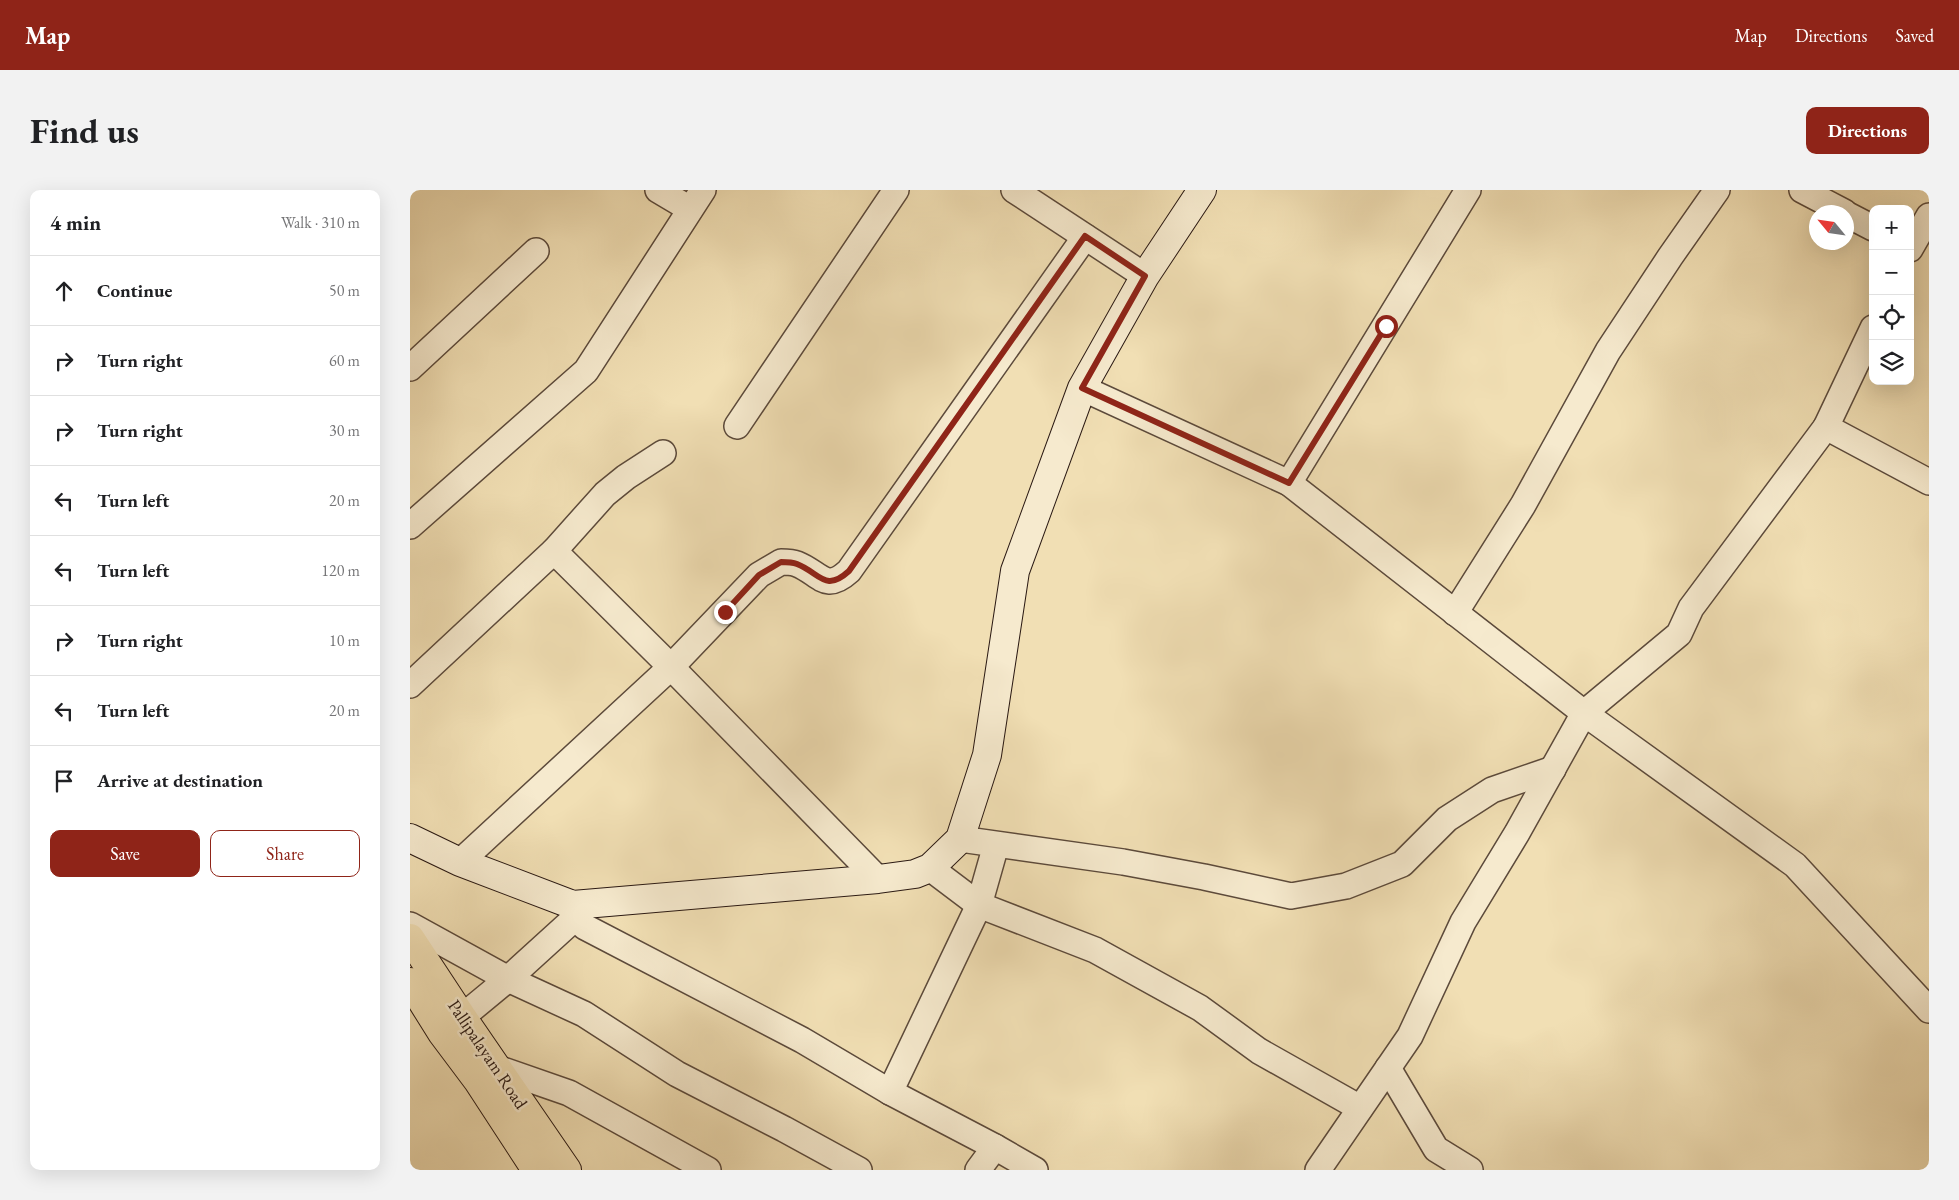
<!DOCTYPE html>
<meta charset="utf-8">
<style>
:root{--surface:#fff;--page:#f2f2f2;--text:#202124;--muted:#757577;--line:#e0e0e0;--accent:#8f2418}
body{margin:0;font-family:"EB Garamond",serif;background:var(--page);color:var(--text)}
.controls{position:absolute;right:15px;top:15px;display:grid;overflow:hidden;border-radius:10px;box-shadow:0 5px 20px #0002}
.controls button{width:45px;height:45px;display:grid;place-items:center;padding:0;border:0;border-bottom:1px solid var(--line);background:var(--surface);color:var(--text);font:25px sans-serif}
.compass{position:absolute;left:1399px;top:15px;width:45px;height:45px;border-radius:50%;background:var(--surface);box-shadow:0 5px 20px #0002;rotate:299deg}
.stop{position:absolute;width:15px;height:15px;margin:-11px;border:4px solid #8f2418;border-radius:50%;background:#fff}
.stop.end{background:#8f2418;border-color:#fff;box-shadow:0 1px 5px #0008}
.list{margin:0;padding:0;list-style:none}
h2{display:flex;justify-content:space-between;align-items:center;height:65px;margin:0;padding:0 20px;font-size:21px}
h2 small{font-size:16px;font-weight:400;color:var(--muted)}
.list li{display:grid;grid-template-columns:32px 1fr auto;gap:15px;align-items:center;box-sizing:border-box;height:70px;padding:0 20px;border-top:1px solid var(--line)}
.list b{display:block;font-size:19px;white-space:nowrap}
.list em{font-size:16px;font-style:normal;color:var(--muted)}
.actions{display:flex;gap:10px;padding:15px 20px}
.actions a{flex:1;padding:11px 0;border:1px solid var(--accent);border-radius:10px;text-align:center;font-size:18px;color:var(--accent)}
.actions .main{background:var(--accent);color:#fff}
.icon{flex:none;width:28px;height:28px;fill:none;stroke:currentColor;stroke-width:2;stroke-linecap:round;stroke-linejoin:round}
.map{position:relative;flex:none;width:1519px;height:980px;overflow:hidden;border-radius:10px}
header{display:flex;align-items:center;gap:30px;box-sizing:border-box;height:70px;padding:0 25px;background:var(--accent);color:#fff}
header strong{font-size:24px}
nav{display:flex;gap:28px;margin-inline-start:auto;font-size:18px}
.intro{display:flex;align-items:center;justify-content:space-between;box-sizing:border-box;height:120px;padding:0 30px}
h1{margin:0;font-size:35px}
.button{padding:12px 22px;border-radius:10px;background:var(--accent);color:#fff;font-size:18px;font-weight:700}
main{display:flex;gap:30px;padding:0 30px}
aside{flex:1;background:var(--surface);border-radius:10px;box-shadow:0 5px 20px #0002}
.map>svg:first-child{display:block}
</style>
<header>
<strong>Map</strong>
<nav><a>Map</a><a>Directions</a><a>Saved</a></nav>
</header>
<div class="intro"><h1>Find us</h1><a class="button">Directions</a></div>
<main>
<aside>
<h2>4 min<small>Walk · 310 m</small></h2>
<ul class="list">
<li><svg class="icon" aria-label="ahead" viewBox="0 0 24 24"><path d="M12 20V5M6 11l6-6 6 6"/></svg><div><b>Continue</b></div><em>50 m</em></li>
<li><svg class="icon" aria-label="right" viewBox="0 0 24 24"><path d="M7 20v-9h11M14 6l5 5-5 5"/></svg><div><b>Turn right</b></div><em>60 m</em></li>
<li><svg class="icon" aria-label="right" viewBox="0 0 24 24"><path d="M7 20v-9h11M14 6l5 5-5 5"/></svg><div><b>Turn right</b></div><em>30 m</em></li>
<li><svg class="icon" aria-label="left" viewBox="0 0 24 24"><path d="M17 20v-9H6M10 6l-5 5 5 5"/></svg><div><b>Turn left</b></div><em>20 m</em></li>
<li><svg class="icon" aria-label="left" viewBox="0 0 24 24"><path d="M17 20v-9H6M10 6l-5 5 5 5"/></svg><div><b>Turn left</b></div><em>120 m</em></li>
<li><svg class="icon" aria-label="right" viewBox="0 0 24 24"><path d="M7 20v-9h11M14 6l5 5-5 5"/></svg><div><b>Turn right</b></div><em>10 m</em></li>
<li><svg class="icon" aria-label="left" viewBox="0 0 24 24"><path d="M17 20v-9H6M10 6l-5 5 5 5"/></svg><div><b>Turn left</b></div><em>20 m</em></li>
<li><svg class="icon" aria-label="arrive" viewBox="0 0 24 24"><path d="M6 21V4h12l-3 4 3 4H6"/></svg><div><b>Arrive at destination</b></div></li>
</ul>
<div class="actions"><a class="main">Save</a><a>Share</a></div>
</aside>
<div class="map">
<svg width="1519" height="980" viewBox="0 0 1519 980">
<rect width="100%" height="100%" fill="#f1dfb4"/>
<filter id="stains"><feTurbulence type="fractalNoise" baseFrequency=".004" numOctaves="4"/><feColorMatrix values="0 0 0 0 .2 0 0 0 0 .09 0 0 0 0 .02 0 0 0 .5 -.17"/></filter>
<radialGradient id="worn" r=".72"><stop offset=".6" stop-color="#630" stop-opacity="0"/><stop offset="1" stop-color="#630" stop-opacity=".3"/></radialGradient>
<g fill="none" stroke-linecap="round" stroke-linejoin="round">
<defs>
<g id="street">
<path d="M 248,0 L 280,19"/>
<path d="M 604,0 L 735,86"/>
<path d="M 1392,0 L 1434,22"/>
<path d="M 1436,24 L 1463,38"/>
<path d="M 1500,59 L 1519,26"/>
<path d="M 1463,138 L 1416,237 L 1519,292"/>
<path d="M 0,178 L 126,61"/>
<path d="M 672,198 L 879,293 L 1174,523 L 1385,675 L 1519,820"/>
<path d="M 327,236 L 486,0"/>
<path d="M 879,293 L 1058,0"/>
<path d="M 0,336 L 176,181 L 293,0"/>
<path d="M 144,361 L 261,477 L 468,689"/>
<path d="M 1045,423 L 1113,315 L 1198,161 L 1260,67 L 1307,0"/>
<path d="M 0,495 L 144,361 L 195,304 L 216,287 L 253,263"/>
<path d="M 550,649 L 713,672 L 794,687 L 881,706 L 936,696 L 992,674 L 1037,629 L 1082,600 L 1143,579"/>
<path d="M 50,672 L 261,477 L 349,385 L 371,372 C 377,372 382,372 387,374 C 410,383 415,403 439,381 L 675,47"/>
<path d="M 520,678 L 569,715 L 685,760 L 790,818 L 849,861 L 950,918"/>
<path d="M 163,715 L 165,728 L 175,737 L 392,850 L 480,902 L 585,957 L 625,980"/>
<path d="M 0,735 L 98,789 L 174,824 L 267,884 L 374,939 L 449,980"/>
<path d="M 52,827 L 98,789 L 165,728"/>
<path d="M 87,878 L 159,903 L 298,980"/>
<path d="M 978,878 L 1026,959 L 1060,980"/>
<path d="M 480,902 L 569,715 L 586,655"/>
<path d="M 568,980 L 585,957"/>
<path d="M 908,980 L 1000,846 L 1053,732 L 1107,643 L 1174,523 L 1269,444 L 1281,418 L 1416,237"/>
</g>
<path id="secondary" d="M 0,648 L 50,672 L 163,715 L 468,689 L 505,684 L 520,678 L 550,649 L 577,565 L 605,381 L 672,198 L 735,86 L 792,0"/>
<g id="highway">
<path d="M 0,748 L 52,827 L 157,980"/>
<path d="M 0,792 L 32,843 L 68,891 L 126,980"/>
</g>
</defs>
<!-- street casing -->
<use href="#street" stroke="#5c4a3b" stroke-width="28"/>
<!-- secondary casing -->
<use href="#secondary" stroke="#2a1913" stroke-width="30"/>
<!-- highway casing -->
<use href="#highway" stroke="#2a1913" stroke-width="30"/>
<!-- street -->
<use href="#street" stroke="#f6eace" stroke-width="25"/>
<!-- secondary -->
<use href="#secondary" stroke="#f6eace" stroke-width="28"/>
<!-- highway -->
<use href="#highway" stroke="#f1dfb4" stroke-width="28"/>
</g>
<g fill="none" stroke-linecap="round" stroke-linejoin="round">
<!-- route -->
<path stroke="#8f2418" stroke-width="6" d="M 315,422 L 349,385 L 371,372 C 377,372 382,372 387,374 C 410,383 415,403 439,381 L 675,46 L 735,86 L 672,198 L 879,293 L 976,136"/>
</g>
<g text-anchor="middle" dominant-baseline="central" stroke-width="5" stroke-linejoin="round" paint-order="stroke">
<!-- street labels -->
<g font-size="18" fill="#2a1913" stroke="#f6eace">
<text transform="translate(78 864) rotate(56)">Pallipalayam Road</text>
</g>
</g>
<rect width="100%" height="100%" filter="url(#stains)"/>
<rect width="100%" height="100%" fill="url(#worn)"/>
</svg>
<div class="controls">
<button>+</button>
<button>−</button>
<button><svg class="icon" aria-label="locate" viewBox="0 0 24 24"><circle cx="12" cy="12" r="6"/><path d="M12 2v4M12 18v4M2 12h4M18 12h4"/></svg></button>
<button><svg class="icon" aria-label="layers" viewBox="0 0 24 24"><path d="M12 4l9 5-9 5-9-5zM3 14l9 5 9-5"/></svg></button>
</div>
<svg class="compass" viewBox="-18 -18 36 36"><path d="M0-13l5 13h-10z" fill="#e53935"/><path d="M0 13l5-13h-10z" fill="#757577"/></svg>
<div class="stop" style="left:976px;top:136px"></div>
<div class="stop end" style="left:315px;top:422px"></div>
</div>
</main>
